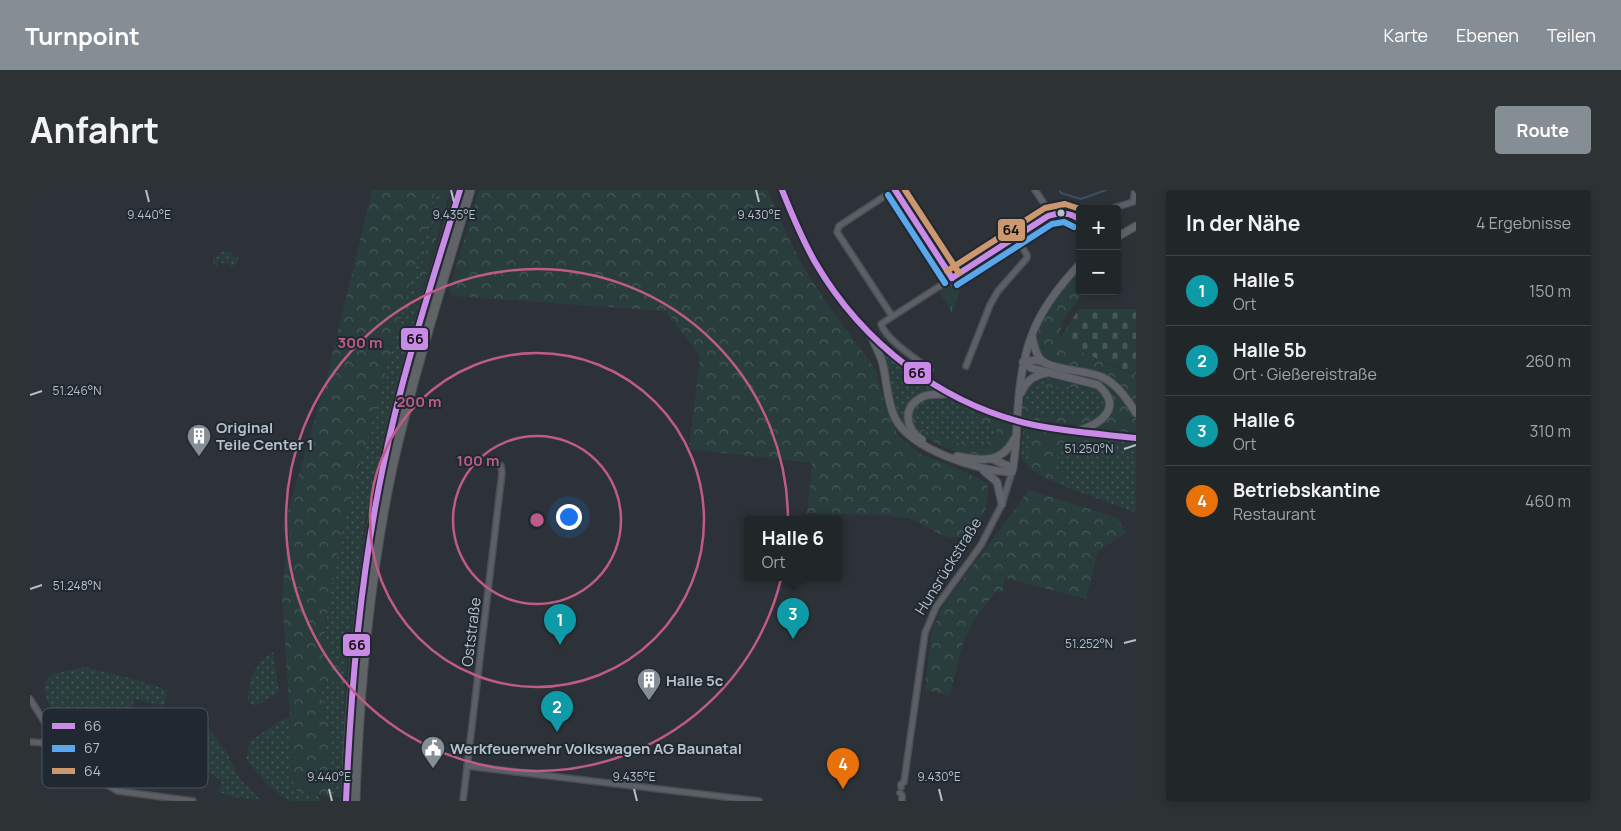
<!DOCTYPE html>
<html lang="de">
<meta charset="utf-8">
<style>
:root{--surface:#212629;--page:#2d3235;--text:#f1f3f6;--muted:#a2a5a8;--line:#3e4346;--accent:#868e95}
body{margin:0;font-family:Manrope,sans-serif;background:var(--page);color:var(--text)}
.controls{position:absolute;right:15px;top:15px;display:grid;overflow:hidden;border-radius:5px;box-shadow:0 2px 8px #0003}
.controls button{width:45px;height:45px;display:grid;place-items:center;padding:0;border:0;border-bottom:1px solid var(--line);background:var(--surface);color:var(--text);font:25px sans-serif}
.you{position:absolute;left:538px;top:326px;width:18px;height:18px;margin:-12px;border:4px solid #fff;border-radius:50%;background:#1a73e8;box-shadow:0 0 0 8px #1a73e833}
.badge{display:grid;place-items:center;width:32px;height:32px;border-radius:50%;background:var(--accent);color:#fff;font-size:16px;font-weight:700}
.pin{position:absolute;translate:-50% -41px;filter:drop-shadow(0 1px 2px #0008)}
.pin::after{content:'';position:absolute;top:26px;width:18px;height:15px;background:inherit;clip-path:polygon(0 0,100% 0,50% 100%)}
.popup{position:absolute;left:714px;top:326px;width:98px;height:65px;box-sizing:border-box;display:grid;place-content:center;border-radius:5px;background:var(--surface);filter:drop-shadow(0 1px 4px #0005);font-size:16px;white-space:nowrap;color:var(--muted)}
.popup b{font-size:19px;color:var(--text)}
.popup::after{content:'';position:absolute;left:50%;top:100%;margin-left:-10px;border:10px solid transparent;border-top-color:var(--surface)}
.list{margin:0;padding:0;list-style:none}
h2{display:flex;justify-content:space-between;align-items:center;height:65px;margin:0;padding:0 20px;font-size:21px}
h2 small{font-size:16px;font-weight:400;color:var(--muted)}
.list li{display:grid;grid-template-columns:32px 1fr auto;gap:15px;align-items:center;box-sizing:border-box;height:70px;padding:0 20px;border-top:1px solid var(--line)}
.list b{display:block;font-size:19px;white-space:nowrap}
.list p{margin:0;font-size:16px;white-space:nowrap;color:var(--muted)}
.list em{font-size:16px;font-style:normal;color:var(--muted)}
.map{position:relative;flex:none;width:1106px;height:611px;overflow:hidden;border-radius:5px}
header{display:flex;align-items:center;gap:30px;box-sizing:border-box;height:70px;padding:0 25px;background:var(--accent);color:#fff}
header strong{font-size:24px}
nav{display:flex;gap:28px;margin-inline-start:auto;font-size:18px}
.intro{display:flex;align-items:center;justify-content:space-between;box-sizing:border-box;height:120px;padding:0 30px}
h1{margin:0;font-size:35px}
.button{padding:12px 22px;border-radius:5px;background:var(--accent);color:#fff;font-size:18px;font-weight:700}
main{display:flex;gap:30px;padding:0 30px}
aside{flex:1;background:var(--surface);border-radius:5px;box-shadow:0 2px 8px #0003}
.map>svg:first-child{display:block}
</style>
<header>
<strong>Turnpoint</strong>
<nav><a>Karte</a><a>Ebenen</a><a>Teilen</a></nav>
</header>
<div class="intro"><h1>Anfahrt</h1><a class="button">Route</a></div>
<main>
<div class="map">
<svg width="1106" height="611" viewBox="0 0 1106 611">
<defs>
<pattern id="grass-dots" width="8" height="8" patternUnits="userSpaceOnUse" patternTransform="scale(1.25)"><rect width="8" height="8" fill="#2a3d3d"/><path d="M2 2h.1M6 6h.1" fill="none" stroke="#475758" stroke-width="1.8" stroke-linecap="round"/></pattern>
<pattern id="forest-crowns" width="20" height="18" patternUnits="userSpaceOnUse" patternTransform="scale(1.25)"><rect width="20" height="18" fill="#2a3d3d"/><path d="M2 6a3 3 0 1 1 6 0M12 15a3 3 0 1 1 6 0" fill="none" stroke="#475758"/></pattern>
<pattern id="cemetery-stones" width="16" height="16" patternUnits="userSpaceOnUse" patternTransform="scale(1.25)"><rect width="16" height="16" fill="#2a3d3d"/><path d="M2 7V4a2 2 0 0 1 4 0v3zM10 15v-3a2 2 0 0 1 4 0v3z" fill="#475758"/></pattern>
<pattern id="park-tufts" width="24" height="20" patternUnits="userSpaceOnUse" patternTransform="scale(1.25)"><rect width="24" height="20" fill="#2a3d3d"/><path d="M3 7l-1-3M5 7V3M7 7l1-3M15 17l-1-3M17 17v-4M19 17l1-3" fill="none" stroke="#475758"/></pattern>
</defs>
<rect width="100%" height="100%" fill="#2c3237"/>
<!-- grass -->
<g fill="url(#grass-dots)">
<path d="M 406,0 L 411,0 L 411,2 L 384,108 L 386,113 L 389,112 L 359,221 L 335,332 L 315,491 L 312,607 L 300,607 L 302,551 L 300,537 L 294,522 L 291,503 L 298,494 L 307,490 L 310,479 L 303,467 L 294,448 L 300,405 L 311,344 Z"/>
<path d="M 196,61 L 201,62 L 205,68 L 208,67 L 208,73 L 200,81 L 201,75 L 188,72 L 187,78 L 183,73 L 183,66 L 187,67 L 191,62 Z"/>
<path d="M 850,159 L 868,176 L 907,201 L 894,201 L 885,205 L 877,217 L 874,229 L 879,241 L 867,227 Z"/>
<path d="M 1021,187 L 1025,187 L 1019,198 C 1030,197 1044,195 1055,197 C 1065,199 1080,213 1074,224 C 1071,229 1063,233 1058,236 L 1059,228 L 1000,222 L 998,215 L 994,210 C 996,194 1007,191 1021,187 Z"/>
<path d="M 907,208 L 921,211 L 950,224 L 948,228 L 967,238 C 963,267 911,252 895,241 C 888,237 888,228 881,224 C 886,211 895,209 907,208 Z"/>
<path d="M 993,237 L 1106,251 L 1106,323 L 1026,293 L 1001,280 L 991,267 Z"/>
<path d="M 243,462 L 249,502 L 224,517 L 218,510 C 218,490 225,473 243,462 Z"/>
<path d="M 54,477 L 99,488 L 138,500 L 134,516 L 104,509 L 97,534 L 93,555 L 124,563 L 117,587 C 101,582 85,577 70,569 C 53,559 8,516 15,493 C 16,490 20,486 22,484 Z"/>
<path d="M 260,528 L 262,569 L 260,587 L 267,601 L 287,605 L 291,611 L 259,611 L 237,595 L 216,569 L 220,551 L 251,530 Z"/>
<path d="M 143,529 L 178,537 L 196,561 L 209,588 L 231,610 L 203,607 L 188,602 L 192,591 L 172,577 L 175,553 L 143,543 Z"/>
</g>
<!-- forest -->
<g fill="url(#forest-crowns)">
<path d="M 342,0 L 406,0 L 311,344 L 300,405 L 294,448 L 303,467 L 310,479 L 311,485 L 308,490 L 298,494 L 291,503 L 294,522 L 300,537 L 302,551 L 300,607 L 267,601 L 260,587 L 262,569 L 260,528 L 252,406 L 255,372 L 260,341 L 252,341 L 296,191 Z"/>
<path d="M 411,0 L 420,0 L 389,112 L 386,113 L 384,108 Z"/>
<path d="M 449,0 L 738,0 L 754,39 L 772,75 L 796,112 L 846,180 L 855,215 L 868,246 L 892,265 L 922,276 L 957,293 C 962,312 950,341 930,347 C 914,352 895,333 880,329 C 865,325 850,325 834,325 C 815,324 796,323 777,323 L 782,273 L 659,259 L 670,166 L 635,121 L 423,106 L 419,101 Z"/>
<path d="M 1050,81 L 1050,101 L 1056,101 L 1043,116 L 1033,131 L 1029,148 C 1053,165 1079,175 1106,185 L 1106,243 L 1062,240 L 1075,232 L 1081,220 L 1075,198 L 1018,169 C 988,148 1031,97 1050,81 Z"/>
<path d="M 1025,187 L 1064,196 L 1072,201 L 1074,214 C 1064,196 1048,196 1028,197 C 1022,198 1019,199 1013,195 L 1015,190 Z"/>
<path d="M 994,210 L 998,215 L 1000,222 L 1060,228 L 1061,233 L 1058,236 L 1004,230 L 992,226 L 991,218 Z"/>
<path d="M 881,224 C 888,228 888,237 895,241 C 911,251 963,267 967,239 L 948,228 L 950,224 L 984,235 C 982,280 930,267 904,252 C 898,249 891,246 887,242 C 882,237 881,230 881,224 Z"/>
<path d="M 1000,240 C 1020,239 1063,243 1081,252 L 1077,257 L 1035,253 L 1030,254 L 1026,278 L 1035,283 L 1035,288 L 1031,291 C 1025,289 1018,288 1012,285 C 992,277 999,258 1000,240 Z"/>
<path d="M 999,300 L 1088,328 L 1096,343 L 1068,361 L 1056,409 L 975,388 L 972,403 L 966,401 L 943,432 L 933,453 L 920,506 L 895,499 L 901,444 L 912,417 Z"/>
</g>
<!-- cemetery -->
<path fill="url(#cemetery-stones)" d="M 1049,119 L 1106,119 L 1106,184 C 1079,174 1054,165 1030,148 Z"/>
<!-- park -->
<path fill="url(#park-tufts)" d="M 935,87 L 922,123 L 909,102 Z"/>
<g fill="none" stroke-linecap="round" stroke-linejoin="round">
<!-- stream -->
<path stroke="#3d4e5f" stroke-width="2" d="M 1029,0 L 1031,3 L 1051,9 L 1076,0"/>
<defs>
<g id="street">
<path d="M 865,0 L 922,88"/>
<path d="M 1005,0 L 1021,24"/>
<path d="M 1080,19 L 1103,12 L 1105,0"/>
<path d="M 862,126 L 807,42 L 809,36 L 864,0"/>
<path d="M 936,176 L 960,115 L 968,101 L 997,68 L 997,65 L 986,47"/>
<path d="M 900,180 C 887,169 856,150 851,134 L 1018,26 C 1029,22 1041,21 1050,30"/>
<path d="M 0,509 L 22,544 L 29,552 L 76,594 L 87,601 L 163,611"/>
<path d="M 0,552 C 28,551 39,569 48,593"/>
<path d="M 437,576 L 729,611"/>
<path d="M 871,597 L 871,594 L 874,592 L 895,443 L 906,417 L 951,355 L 972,314 L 982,282"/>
<path d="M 870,603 L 872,605 L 872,611"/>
<path d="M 433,611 L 472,283 L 471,276"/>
</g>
<g id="secondary">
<path d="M 752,0 C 763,28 775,57 791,83 C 832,148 895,202 969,225"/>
<path d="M 1087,47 L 1106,36"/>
<path d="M 1002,146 C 1004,155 1006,168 1015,173 C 1031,181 1055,180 1072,187 C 1087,194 1097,209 1106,223"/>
<path d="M 842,147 C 845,157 851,165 853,175 C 857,192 857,212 865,228 C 880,259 950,282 982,282 C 987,261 986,239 988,217 C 992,155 1006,120 1050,74"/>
<path d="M 993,172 L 1001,178 L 1068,195 C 1095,219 1069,235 1045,242"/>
<path d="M 993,172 L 1006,170 L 1014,172"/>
<path d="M 991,203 C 996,191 1003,186 1016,183"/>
<path d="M 1003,234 L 1045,242 L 1106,248"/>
<path d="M 892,250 C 876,239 871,218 892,207 C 900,203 910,205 920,204"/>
<path d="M 927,266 C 950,271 972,274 984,249"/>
<path d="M 962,269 L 983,278"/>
<path d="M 954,281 L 967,292 L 972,314"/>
</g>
<g id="highway">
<path d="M 316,611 C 320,497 330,389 353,277 C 372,183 402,92 430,0"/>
<path d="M 325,611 C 329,498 339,384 363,273 C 384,181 413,91 440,0"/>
</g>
</defs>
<!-- street casing -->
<use href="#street" stroke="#4a4e52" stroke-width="8"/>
<!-- secondary casing -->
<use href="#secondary" stroke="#4a4e52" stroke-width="9"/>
<!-- highway casing -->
<use href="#highway" stroke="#494e53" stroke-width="11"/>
<!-- street -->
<use href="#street" stroke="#5c6066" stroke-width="5"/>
<!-- secondary -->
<use href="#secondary" stroke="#60646a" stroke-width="7"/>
<!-- highway -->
<use href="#highway" stroke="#616466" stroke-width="9"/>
<defs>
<path id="secondary-bridge" d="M 969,225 L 1003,234"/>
</defs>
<!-- secondary-bridge casing -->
<use href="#secondary-bridge" stroke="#4a4e52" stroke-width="9" stroke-linecap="butt"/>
<!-- secondary-bridge -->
<use href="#secondary-bridge" stroke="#60646a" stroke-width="7"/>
<defs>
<g id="bus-1">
<path d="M 752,0 C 762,25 772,49 785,72 C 832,153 912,215 1004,235 C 1038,242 1072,244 1106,248"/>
<path d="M 865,0 L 922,88"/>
<path d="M 922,88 L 1018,26 C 1030,22 1040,22 1050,30"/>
<path d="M 316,611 C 321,499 330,387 353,277 C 372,183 402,92 430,0"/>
</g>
<g id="bus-2">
<path d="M 858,5 L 915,93"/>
<path d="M 927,95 L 1022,34 L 1034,32 L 1044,37"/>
</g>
<g id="bus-3">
<path d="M 875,0 L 929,83"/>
<path d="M 917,81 L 1015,18 L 1035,14 L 1050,19"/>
</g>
</defs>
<!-- bus-1 casing -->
<use href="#bus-1" stroke="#202932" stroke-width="10"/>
<!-- bus-2 casing -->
<use href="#bus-2" stroke="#202932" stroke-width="10"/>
<!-- bus-3 casing -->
<use href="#bus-3" stroke="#202932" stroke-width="10"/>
<!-- bus-1 -->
<use href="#bus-1" stroke="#ca8be6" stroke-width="6"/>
<!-- bus-2 -->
<use href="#bus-2" stroke="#5aa8eb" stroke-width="6"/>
<!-- bus-3 -->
<use href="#bus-3" stroke="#cd976f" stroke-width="6"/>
</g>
<!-- ticks -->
<path fill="none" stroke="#b7bfc8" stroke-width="2" d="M 116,0 L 119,12M 421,0 L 424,12M 726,0 L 729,12M 0,205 L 12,201M 1094,259 L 1106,255M 0,399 L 12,395M 1094,453 L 1106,450M 299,599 L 302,611M 604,599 L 607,611M 909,599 L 912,611"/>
<!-- distance rings -->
<g fill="none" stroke="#be5b87" stroke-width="2.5">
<circle cx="507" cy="330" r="84"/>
<circle cx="507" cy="330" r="167"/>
<circle cx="507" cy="330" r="251"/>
</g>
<!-- icons -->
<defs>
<symbol id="building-pin" viewBox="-11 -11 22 30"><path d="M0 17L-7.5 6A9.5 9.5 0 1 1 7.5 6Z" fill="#868e95" stroke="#202932"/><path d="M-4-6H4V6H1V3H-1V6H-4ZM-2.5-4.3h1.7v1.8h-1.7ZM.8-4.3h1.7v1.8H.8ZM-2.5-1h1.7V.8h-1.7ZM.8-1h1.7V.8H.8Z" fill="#fff"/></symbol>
<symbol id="civic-pin" viewBox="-11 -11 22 30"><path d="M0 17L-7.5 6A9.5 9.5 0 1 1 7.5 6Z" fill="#868e95" stroke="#202932"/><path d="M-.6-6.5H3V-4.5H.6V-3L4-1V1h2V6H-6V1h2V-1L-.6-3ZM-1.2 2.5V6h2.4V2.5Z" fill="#fff"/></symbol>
</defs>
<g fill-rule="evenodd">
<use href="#building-pin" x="155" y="232" width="28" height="38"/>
<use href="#building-pin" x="605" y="476" width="28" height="38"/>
<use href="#civic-pin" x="389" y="544" width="28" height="38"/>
</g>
<!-- markers -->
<circle fill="#b7bfc8" stroke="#202932" stroke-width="2" cx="1031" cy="23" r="4.5"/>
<g text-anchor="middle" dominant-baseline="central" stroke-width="4" stroke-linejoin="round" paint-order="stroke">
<!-- poi labels -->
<g font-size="15" font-weight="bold" fill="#b7bfc8" stroke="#202932" text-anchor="start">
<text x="186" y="237">Original<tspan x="186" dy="17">Teile Center 1</tspan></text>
<text x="636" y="490">Halle 5c</text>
<text x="420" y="558">Werkfeuerwehr Volkswagen AG Baunatal</text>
</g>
<!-- street labels -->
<g font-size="15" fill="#b7bfc8" stroke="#202932">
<text transform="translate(918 376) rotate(-58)">Hunsrückstraße</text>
<text transform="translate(441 442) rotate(-83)">Oststraße</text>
</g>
</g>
<!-- legend -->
<rect x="12" y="518" width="166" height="80" rx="8" fill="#202932" stroke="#4d565f" stroke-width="1"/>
<rect x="22" y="533" width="23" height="6" fill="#ca8be6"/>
<rect x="22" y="555" width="23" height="7" fill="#5aa8eb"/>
<rect x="22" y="578" width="23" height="6" fill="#cd976f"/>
<g font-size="14" fill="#b7bfc8">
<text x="54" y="541">66</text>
<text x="54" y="563">67</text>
<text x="54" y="586">64</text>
</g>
<g font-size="12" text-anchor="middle" fill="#b7bfc8" stroke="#202932" stroke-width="4" stroke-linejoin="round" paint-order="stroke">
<text x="119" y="29">9.440°E</text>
<text x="424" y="29">9.435°E</text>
<text x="729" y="29">9.430°E</text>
<text x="47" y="205">51.246°N</text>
<text x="1059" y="263">51.250°N</text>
<text x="47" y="400">51.248°N</text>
<text x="1059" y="458">51.252°N</text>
<text x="299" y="591">9.440°E</text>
<text x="604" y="591">9.435°E</text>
<text x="909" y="591">9.430°E</text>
</g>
<circle cx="507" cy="330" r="8" fill="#be5b87" stroke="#202932" stroke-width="2.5"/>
<g font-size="15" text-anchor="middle" font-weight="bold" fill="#be5b87" stroke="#202932" stroke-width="4" stroke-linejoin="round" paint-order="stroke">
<text x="330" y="158">300 m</text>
<text x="389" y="217">200 m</text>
<text x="448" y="276">100 m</text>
</g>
<g stroke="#202932" stroke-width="2">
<rect x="967" y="28" width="29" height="24" rx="5" fill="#cd976f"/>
<rect x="370" y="137" width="29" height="24" rx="5" fill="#ca8be6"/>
<rect x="873" y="171" width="29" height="24" rx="5" fill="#ca8be6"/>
<rect x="312" y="443" width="29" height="24" rx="5" fill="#ca8be6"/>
</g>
<g font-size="14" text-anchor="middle" font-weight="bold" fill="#111">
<text x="981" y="45">64</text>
<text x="385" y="154">66</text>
<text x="887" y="188">66</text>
<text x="327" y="460">66</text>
</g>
</svg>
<div class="controls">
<button>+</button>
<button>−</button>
</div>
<div class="you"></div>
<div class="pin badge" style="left:530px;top:455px;background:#0f9aa8">1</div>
<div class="pin badge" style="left:527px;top:542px;background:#0f9aa8">2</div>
<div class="pin badge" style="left:763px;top:449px;background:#0f9aa8">3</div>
<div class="popup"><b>Halle 6</b>Ort</div>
<div class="pin badge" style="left:813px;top:599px;background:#e8710a">4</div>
</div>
<aside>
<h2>In der Nähe<small>4 Ergebnisse</small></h2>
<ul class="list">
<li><span class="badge" style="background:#0f9aa8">1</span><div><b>Halle 5</b><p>Ort</p></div><em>150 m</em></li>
<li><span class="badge" style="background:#0f9aa8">2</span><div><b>Halle 5b</b><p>Ort · Gießereistraße</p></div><em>260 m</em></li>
<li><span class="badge" style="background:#0f9aa8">3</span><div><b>Halle 6</b><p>Ort</p></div><em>310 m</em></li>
<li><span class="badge" style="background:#e8710a">4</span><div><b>Betriebskantine</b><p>Restaurant</p></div><em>460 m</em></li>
</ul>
</aside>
</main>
